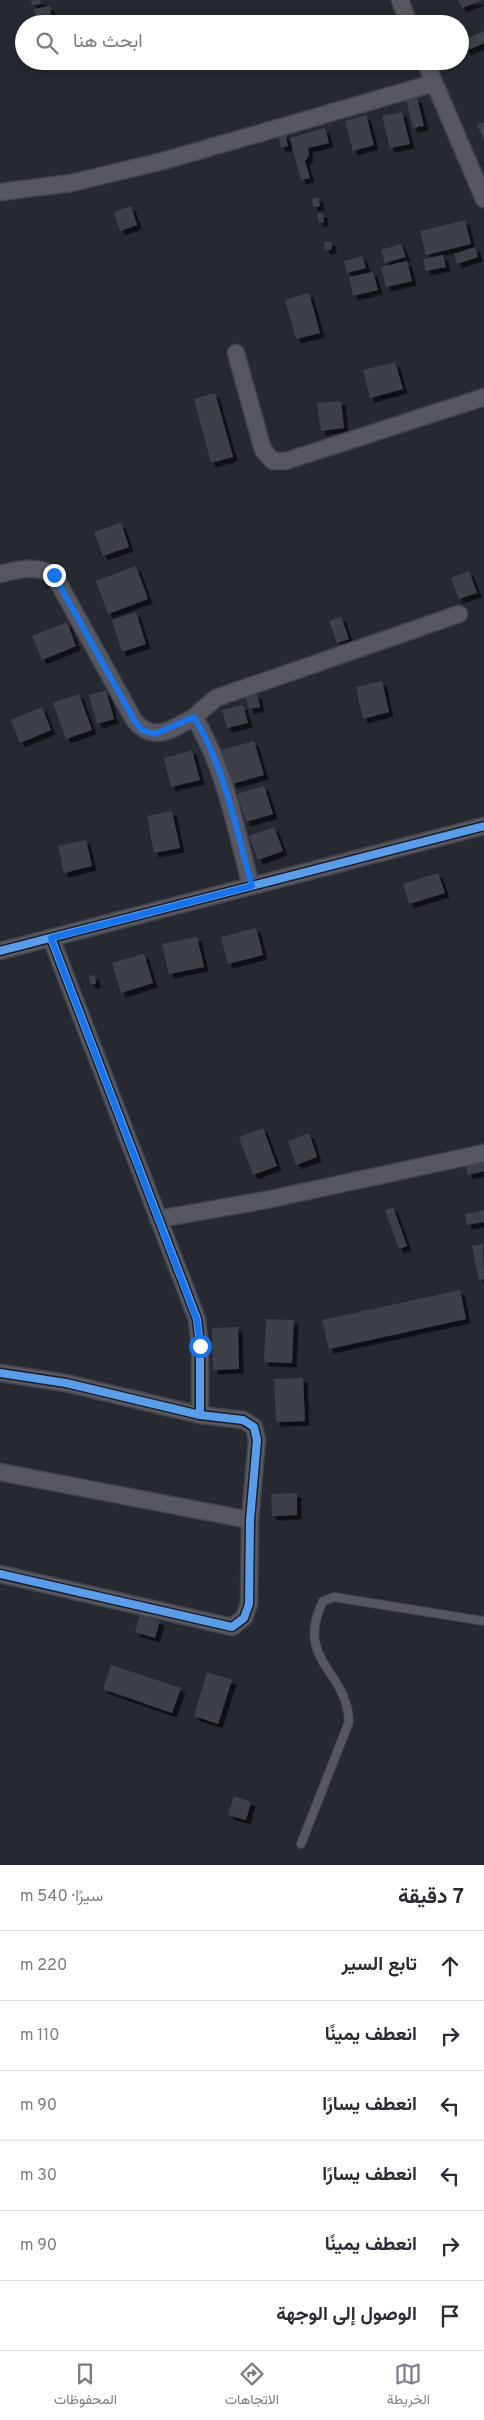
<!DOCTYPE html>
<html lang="ar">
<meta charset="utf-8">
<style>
:root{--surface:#fff;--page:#f2f2f3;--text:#2b2b33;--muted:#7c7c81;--line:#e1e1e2;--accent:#808290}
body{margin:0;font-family:Overpass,Vazirmatn,sans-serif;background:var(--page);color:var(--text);direction:rtl}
.stop{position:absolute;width:15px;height:15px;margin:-11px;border:4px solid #1a73e8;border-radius:50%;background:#fff}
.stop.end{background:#1a73e8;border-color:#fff;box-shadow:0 1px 5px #0008}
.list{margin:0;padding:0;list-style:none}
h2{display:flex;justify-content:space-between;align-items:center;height:65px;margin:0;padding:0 20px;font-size:21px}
h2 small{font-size:16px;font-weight:400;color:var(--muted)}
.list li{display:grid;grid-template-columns:32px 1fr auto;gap:15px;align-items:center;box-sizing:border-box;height:70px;padding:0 20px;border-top:1px solid var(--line)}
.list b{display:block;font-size:19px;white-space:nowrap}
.list em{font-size:16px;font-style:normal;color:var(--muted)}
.icon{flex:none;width:28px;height:28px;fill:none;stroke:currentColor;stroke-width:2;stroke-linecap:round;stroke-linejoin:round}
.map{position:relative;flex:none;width:484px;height:1865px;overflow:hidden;direction:ltr}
.search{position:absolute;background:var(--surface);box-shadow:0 2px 8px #0003;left:15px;right:15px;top:15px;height:55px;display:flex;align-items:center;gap:12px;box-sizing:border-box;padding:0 18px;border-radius:28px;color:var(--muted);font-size:19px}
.sheet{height:485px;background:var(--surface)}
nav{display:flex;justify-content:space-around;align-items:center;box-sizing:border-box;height:70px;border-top:1px solid var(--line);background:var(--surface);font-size:14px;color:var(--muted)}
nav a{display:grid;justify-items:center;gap:2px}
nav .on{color:var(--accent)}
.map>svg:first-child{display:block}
</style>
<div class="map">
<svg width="484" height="1865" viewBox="0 0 484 1865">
<defs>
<filter id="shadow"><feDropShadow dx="4.5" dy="4.5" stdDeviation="0" flood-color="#0009"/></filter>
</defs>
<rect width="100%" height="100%" fill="#262832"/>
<!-- building -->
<g fill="#3e4048" filter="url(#shadow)">
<path d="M 31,0 L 40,0 L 41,4 L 32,5 Z"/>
<path d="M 458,0 L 482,0 L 462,8 Z"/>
<path d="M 50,6 L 52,22 L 37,24 L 34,9 Z"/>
<path d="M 484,31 L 484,43 L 466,51 L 462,41 Z"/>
<path d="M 417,98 L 424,126 L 413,128 L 406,100 Z"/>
<path d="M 402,112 L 410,144 L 390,148 L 382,116 Z"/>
<path d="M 366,115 L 374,145 L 353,151 L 345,121 Z"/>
<path d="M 484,122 L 484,141 L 477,124 Z"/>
<path d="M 325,128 L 329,143 L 308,148 L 309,156 L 305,161 L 310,178 L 301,180 L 290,138 Z"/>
<path d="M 285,134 L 288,146 L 281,148 L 278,135 Z"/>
<path d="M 318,197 L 320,206 L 313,207 L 312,199 Z"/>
<path d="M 131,206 L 137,225 L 120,231 L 114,212 Z"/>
<path d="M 323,213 L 324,222 L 319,223 L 317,214 Z"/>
<path d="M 465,220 L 471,244 L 426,255 L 420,231 Z"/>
<path d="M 331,241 L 332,249 L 325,250 L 324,242 Z"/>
<path d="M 401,244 L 406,257 L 385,263 L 381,250 Z"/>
<path d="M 475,247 L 478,257 L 457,264 L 454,254 Z"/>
<path d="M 443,255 L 446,267 L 426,271 L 423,259 Z"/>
<path d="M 362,256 L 366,268 L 347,273 L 344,261 Z"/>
<path d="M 407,261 L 412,281 L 386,287 L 381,267 Z"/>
<path d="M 373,272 L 378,290 L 353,296 L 349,277 Z"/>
<path d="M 309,293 L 320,333 L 296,339 L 285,300 Z"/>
<path d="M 395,362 L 403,389 L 370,398 L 363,370 Z"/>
<path d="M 215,393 L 233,457 L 211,463 L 194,399 Z"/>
<path d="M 341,401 L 344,428 L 321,431 L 317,403 Z"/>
<path d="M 121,523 L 129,547 L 103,556 L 94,532 Z"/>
<path d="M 136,566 L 148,599 L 108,614 L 96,581 Z"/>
<path d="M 469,571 L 477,593 L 459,599 L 451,578 Z"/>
<path d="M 136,612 L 146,644 L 122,652 L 112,620 Z"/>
<path d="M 341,617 L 349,639 L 337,643 L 329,621 Z"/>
<path d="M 67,622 L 76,646 L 42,660 L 32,636 Z"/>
<path d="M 382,681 L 389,712 L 363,719 L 356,687 Z"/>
<path d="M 106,690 L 114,719 L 97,724 L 89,695 Z"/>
<path d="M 79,694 L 92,730 L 66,739 L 53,703 Z"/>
<path d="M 257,694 L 260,707 L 249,709 L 246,697 Z"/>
<path d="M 243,705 L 248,723 L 227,728 L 222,710 Z"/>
<path d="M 42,707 L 51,730 L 20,743 L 11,720 Z"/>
<path d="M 254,741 L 264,775 L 232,784 L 222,750 Z"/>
<path d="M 192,750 L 200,780 L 171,787 L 164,758 Z"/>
<path d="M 264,786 L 273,814 L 246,822 L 237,794 Z"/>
<path d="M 172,811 L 180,848 L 154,853 L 147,816 Z"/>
<path d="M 274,827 L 283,851 L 258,860 L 249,836 Z"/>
<path d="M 86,840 L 92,866 L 64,873 L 58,846 Z"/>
<path d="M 438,873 L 445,893 L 409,904 L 403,884 Z"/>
<path d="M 256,928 L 263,955 L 228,964 L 221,937 Z"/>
<path d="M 197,937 L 204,967 L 169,974 L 162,944 Z"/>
<path d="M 144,954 L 153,983 L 121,993 L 112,963 Z"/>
<path d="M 95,975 L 96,984 L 90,984 L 89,976 Z"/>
<path d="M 263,1128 L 277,1166 L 253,1175 L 239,1137 Z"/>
<path d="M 309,1133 L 317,1157 L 296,1165 L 288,1141 Z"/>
<path d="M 484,1159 L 484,1171 L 468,1175 L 465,1164 Z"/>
<path d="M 393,1207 L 407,1246 L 399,1249 L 385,1210 Z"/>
<path d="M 484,1210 L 484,1222 L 467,1225 L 465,1214 Z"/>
<path d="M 483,1244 L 484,1279 L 479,1280 L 472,1246 Z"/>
<path d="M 460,1290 L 466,1319 L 329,1349 L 322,1320 Z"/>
<path d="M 266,1319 L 294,1320 L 292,1363 L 264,1362 Z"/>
<path d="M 238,1327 L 239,1369 L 213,1370 L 212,1328 Z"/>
<path d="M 303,1378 L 305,1421 L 276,1422 L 274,1379 Z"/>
<path d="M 297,1493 L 297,1515 L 272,1516 L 271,1494 Z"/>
<path d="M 140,1615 L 160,1621 L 155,1638 L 135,1632 Z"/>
<path d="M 111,1665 L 181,1688 L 172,1713 L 103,1689 Z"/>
<path d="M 207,1672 L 232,1680 L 218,1724 L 194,1716 Z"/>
<path d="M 234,1796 L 251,1802 L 246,1820 L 228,1815 Z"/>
</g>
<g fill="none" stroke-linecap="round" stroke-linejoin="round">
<defs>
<path id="lane" d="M 301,1844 L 349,1722 C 347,1669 294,1661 323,1601 L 334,1597 L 484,1621"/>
<g id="street">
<path d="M 400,0 L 409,24"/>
<path d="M 425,61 L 484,199"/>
<path d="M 0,192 L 71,183 L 163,161 L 434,83"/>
<path d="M 236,353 L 263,450 L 273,461 L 286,461 L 484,397"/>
<path d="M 0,574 C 21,569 35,565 54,575 L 134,720 C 154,744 172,729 194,717 C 225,768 236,829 251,886"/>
<path d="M 194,717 L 216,698 L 459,614"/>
<path d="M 51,938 L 197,1319 L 200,1346 L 200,1415"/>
<path d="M 0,951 L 484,826"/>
<path d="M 158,1219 L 266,1200 L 484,1153"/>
<path d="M 0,1373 L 66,1383 L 200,1415 L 243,1420 L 254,1427 L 257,1440 L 250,1520 L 249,1604 L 244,1618 L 232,1627 L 0,1574"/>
<path d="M 0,1472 L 250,1520"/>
</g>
</defs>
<!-- lane casing -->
<use href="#lane" stroke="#42444b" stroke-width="10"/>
<!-- street casing -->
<use href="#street" stroke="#42444b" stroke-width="19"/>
<!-- lane -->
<use href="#lane" stroke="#575760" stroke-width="8"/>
<!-- street -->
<use href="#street" stroke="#575760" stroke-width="16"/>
<defs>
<g id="cycleway">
<path d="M 51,938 L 197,1319 L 200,1346 L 200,1415"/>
<path d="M 0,951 L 484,826"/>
<path d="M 0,1373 L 66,1383 L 200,1415 L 243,1420 L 254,1427 L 257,1440 L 250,1520 L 249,1604 L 244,1618 L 232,1627 L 0,1574"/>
</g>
</defs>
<!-- cycleway casing -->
<use href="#cycleway" stroke="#1b1d2c" stroke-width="11"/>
<!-- cycleway -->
<use href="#cycleway" stroke="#5a9eea" stroke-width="8"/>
</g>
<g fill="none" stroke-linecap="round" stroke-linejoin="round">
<!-- route -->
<path stroke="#1a73e8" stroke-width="6" d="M 54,575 L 134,720 L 142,730 L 155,734 L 194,717 C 225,768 236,829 252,886 L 51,938 L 197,1320 L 200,1346"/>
</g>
</svg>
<div class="stop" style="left:200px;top:1346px"></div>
<div class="stop end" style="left:54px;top:575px"></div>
<div class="search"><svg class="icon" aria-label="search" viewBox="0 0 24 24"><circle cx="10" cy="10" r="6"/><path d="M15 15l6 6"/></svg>ابحث هنا</div>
</div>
<section class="sheet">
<h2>7 دقيقة<small>سيرًا · 540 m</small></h2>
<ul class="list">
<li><svg class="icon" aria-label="ahead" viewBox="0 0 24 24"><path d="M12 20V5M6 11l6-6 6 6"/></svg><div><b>تابع السير</b></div><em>220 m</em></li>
<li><svg class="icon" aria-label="right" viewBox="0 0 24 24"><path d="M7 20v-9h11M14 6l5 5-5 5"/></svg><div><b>انعطف يمينًا</b></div><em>110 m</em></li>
<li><svg class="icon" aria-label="left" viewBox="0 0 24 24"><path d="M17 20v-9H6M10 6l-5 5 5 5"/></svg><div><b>انعطف يسارًا</b></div><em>90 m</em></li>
<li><svg class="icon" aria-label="left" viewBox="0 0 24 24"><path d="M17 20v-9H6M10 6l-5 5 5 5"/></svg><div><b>انعطف يسارًا</b></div><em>30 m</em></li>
<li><svg class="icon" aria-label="right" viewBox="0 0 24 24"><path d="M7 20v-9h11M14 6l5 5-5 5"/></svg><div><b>انعطف يمينًا</b></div><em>90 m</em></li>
<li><svg class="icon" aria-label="arrive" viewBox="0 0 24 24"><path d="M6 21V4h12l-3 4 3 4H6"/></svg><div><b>الوصول إلى الوجهة</b></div></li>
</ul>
</section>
<nav>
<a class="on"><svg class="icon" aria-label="map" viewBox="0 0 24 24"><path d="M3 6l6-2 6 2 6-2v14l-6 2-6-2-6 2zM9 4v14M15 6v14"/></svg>الخريطة</a>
<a><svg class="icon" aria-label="directions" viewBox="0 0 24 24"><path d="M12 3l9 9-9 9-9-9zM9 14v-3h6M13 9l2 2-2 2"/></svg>الاتجاهات</a>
<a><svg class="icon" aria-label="saved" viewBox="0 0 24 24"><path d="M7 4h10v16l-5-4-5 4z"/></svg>المحفوظات</a>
</nav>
